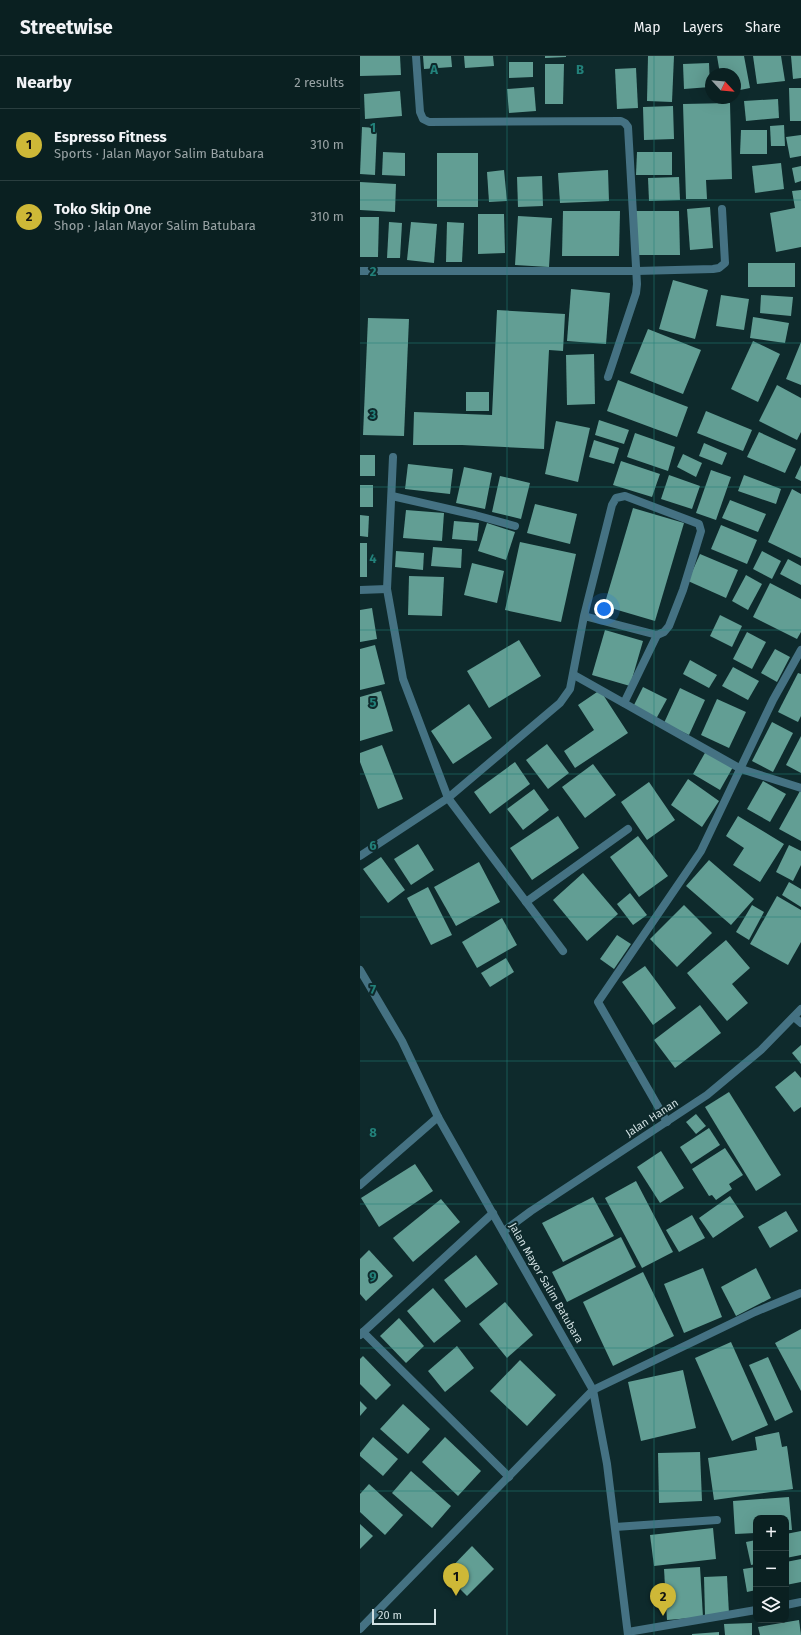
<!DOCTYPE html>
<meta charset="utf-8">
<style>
:root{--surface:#0a2021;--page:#13282a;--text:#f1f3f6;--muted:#99a3a5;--line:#2a3e3f;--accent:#ceb837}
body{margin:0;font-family:"Fira Sans",sans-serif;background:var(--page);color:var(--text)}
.controls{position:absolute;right:12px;bottom:12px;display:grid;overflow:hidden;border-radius:8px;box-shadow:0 4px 16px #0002}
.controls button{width:36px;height:36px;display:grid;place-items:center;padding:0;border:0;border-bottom:1px solid var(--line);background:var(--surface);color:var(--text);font:20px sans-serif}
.compass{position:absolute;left:345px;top:12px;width:36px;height:36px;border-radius:50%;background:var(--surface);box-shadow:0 4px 16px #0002;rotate:116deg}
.scale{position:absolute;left:12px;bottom:10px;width:64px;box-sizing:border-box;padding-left:4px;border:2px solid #d1e0e2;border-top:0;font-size:11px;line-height:14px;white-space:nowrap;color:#d1e0e2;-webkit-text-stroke:3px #0e2a2c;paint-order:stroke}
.you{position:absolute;left:244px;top:553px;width:14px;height:14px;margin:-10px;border:3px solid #fff;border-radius:50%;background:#1a73e8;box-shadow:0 0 0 6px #1a73e833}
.badge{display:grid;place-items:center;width:26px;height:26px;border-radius:50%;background:var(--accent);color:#111;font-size:13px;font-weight:700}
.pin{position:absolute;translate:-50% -33px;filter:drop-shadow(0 1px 2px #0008)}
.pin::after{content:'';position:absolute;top:21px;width:14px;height:12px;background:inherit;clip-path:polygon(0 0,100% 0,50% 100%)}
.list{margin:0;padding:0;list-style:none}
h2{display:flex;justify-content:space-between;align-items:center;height:52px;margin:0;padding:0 16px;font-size:17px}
h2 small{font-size:13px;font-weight:400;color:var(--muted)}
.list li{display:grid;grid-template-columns:26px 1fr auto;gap:12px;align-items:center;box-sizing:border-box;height:72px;padding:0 16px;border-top:1px solid var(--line)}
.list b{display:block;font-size:15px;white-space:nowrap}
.list p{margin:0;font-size:13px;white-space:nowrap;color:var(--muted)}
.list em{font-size:13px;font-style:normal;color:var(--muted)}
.icon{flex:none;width:22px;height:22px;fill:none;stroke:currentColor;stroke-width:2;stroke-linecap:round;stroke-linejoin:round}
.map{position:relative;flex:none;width:441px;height:1579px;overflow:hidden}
header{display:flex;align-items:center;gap:24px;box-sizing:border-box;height:56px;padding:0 20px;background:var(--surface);border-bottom:1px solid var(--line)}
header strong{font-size:19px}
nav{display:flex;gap:22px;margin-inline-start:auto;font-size:14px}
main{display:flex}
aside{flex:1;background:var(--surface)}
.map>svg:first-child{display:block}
</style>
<header>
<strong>Streetwise</strong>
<nav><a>Map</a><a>Layers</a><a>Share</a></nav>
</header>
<main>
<aside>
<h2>Nearby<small>2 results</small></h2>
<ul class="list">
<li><span class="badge">1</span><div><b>Espresso Fitness</b><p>Sports · Jalan Mayor Salim Batubara</p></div><em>310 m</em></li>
<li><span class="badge">2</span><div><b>Toko Skip One</b><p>Shop · Jalan Mayor Salim Batubara</p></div><em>310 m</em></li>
</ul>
</aside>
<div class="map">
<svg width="441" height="1579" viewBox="0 0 441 1579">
<rect width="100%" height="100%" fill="#0e2a2c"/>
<!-- building -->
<g fill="#629e94">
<path d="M 0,0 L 40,0 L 41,19 L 0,20 Z"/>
<path d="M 63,0 L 91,0 L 92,11 L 64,13 Z"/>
<path d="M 104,0 L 133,0 L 134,10 L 105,12 Z"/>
<path d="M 185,0 L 206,0 L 206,1 L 185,2 Z"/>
<path d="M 288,0 L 314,0 L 312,46 L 287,45 Z"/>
<path d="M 357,0 L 384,0 L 390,32 L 375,35 L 375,18 L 360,18 Z"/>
<path d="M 393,0 L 421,0 L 425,25 L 397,28 Z"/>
<path d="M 431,0 L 441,0 L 441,22 L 433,23 Z"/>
<path d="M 149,6 L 173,6 L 173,21 L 149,22 Z"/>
<path d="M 349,7 L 350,31 L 324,33 L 323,8 Z"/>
<path d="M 185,8 L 204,8 L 203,48 L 185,48 Z"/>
<path d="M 276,12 L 278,52 L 257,53 L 255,13 Z"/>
<path d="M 174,31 L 176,55 L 149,57 L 147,33 Z"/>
<path d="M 429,32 L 441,32 L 441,65 L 430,65 Z"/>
<path d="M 40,35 L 42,60 L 5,63 L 4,38 Z"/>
<path d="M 418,43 L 419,62 L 386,65 L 384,45 Z"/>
<path d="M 370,47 L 372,123 L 346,124 L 347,143 L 326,143 L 323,48 Z"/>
<path d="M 313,50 L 314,83 L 284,84 L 283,51 Z"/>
<path d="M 424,69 L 425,90 L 411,90 L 410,70 Z"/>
<path d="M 2,71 L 17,72 L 15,119 L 0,118 Z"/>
<path d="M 381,74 L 407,74 L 407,98 L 380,98 Z"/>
<path d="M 441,79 L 441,100 L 430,102 L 426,81 Z"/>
<path d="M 23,96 L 45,97 L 45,120 L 22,119 Z"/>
<path d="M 277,96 L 312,96 L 312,119 L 276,119 Z"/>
<rect x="77" y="97" width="41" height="54"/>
<path d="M 421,107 L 424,133 L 395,137 L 392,110 Z"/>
<path d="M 441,110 L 441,125 L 435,127 L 432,112 Z"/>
<path d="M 144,114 L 147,145 L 129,146 L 127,116 Z"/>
<path d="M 248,114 L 249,145 L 200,147 L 198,117 Z"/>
<path d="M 182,120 L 183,150 L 158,151 L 157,121 Z"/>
<path d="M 319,121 L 320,144 L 289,145 L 288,122 Z"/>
<path d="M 0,126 L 36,128 L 35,156 L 0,154 Z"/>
<path d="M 441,134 L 441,191 L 416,196 L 410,157 L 435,152 L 432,135 Z"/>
<path d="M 350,151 L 353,192 L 330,194 L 327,153 Z"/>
<path d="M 203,155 L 260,155 L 259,200 L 202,200 Z"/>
<path d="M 276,155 L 319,155 L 320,199 L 277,199 Z"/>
<path d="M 118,158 L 144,158 L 145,197 L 118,198 Z"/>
<path d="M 158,160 L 192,162 L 189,211 L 155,209 Z"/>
<path d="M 0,161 L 19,161 L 18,201 L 0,201 Z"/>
<path d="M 29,166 L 42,167 L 40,202 L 27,202 Z"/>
<path d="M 51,166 L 77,168 L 74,207 L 47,204 Z"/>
<path d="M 87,166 L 104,167 L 102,206 L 86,206 Z"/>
<rect x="388" y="207" width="47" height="24"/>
<path d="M 313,224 L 348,234 L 335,283 L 299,273 Z"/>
<path d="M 211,233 L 250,237 L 246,288 L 207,285 Z"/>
<path d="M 361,239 L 389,243 L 384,274 L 356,270 Z"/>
<path d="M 401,239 L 433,241 L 431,260 L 400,257 Z"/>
<path d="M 137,254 L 205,258 L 203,295 L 189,294 L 184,393 L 102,389 L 53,389 L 54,356 L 132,359 Z"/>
<path d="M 393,261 L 429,267 L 425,287 L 390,282 Z"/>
<path d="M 8,262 L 49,263 L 44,380 L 3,379 Z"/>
<path d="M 288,273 L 341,294 L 323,338 L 270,317 Z"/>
<path d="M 393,285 L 420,298 L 398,346 L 371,333 Z"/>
<path d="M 441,286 L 441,329 L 426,323 Z"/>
<path d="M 234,298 L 235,348 L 207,349 L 206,299 Z"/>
<path d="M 258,324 L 328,351 L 317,381 L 247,355 Z"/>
<path d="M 417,329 L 441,342 L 441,376 L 437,384 L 399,365 Z"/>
<rect x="106" y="336" width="23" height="19"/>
<path d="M 346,355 L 392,374 L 383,395 L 337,377 Z"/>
<path d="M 239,364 L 269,374 L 264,388 L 235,379 Z"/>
<path d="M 196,365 L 230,372 L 218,426 L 185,418 Z"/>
<path d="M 399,376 L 436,393 L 425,417 L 387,401 Z"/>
<path d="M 275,377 L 315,391 L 308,415 L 267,401 Z"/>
<path d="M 234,384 L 259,392 L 254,408 L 229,401 Z"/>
<path d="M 344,387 L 367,397 L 362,409 L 339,400 Z"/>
<path d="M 323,398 L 342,407 L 336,421 L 317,411 Z"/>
<rect x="0" y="399" width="15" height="21"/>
<path d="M 261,405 L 300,418 L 292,441 L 253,429 Z"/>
<path d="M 48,408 L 93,413 L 90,438 L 45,433 Z"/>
<path d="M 441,409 L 441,425 L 435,422 Z"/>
<path d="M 104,411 L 132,417 L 125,453 L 96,447 Z"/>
<path d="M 351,414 L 371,421 L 356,464 L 336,457 Z"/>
<path d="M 309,419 L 340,430 L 332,453 L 301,443 Z"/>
<path d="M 384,419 L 421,433 L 416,448 L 378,435 Z"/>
<path d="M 140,420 L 170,427 L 161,463 L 132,456 Z"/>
<rect x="0" y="429" width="13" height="22"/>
<path d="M 432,433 L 441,438 L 441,502 L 408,486 Z"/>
<path d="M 370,444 L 406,458 L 398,476 L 362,462 Z"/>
<path d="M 175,448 L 217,458 L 210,488 L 167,477 Z"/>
<path d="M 273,452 L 324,467 L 295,565 L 244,550 Z"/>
<path d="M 46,454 L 84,457 L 82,485 L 43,482 Z"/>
<path d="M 0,459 L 9,460 L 8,481 L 0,480 Z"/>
<path d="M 94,465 L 119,467 L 117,485 L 92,483 Z"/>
<path d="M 127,467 L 155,476 L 146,504 L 118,495 Z"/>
<path d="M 361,469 L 397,484 L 387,508 L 351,493 Z"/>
<path d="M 160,486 L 216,498 L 201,566 L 145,554 Z"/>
<rect x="0" y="487" width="7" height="34"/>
<path d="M 73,491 L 102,493 L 101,512 L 71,510 Z"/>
<path d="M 36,495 L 64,497 L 63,514 L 35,511 Z"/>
<path d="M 402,495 L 421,505 L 412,523 L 393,513 Z"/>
<path d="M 340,498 L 378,514 L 366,542 L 328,525 Z"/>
<path d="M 428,503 L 441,510 L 441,529 L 420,518 Z"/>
<path d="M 112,507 L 144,515 L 137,547 L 104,539 Z"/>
<path d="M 386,519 L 402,528 L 388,554 L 372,545 Z"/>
<path d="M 49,520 L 84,521 L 82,560 L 48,559 Z"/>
<path d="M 410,527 L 441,543 L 441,576 L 437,583 L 393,561 Z"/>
<path d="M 12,552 L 17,583 L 0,586 L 0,554 Z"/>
<path d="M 360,559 L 382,570 L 372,591 L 350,580 Z"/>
<path d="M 245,574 L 283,585 L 270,630 L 232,619 Z"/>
<path d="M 387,576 L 406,586 L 392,613 L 373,603 Z"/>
<path d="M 159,584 L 181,620 L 129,652 L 107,615 Z"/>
<path d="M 15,589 L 25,628 L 0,634 L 0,593 Z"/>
<path d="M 415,593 L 430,601 L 417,626 L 401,617 Z"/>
<path d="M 330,604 L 357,619 L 349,632 L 323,618 Z"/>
<path d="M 373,611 L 399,625 L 388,644 L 362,630 Z"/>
<path d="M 438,617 L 441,618 L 441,660 L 438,666 L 418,656 Z"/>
<path d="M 283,631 L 307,643 L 296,663 L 273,651 Z"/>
<path d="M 320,632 L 345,644 L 329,679 L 304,667 Z"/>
<path d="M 240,634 L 268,677 L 215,712 L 204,695 L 234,674 L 218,649 Z"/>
<path d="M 21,635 L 33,675 L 0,685 L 0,641 Z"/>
<path d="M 357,643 L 386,656 L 369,692 L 341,679 Z"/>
<path d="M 109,648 L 132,682 L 93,708 L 71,675 Z"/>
<path d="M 412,666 L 433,677 L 413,716 L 392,705 Z"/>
<path d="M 441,680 L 441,717 L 426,709 Z"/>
<path d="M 187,688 L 209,717 L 188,733 L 166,704 Z"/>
<path d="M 22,689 L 43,743 L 18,753 L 0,706 L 0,697 Z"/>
<path d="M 346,695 L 373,711 L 360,734 L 333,718 Z"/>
<path d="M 155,706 L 170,728 L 130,758 L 114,736 Z"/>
<path d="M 233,708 L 256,739 L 225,762 L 202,731 Z"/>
<path d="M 328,723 L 359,745 L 342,771 L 311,749 Z"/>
<path d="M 403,725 L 426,738 L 410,766 L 387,753 Z"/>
<path d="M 289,726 L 315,764 L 287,784 L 261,746 Z"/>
<path d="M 174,733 L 189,754 L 163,774 L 147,753 Z"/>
<path d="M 440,735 L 441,735 L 441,785 L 419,773 Z"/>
<path d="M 198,760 L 219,792 L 172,824 L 150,792 Z"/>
<path d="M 378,760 L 424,788 L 400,826 L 373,809 L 384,792 L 366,780 Z"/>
<path d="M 278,780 L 308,820 L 279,841 L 250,801 Z"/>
<path d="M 58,788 L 74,814 L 51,829 L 34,803 Z"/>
<path d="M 429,789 L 441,795 L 441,809 L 433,825 L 416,816 Z"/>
<path d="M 21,801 L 45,834 L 28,847 L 3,813 Z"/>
<path d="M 349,804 L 394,843 L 371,869 L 326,830 Z"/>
<path d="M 119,806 L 140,846 L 96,870 L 74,831 Z"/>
<path d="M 223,817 L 258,858 L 227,885 L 193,844 Z"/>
<path d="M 429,826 L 441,833 L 441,851 L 422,839 Z"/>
<path d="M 68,831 L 92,879 L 71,889 L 47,842 Z"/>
<path d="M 270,837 L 287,859 L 273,869 L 257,848 Z"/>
<path d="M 417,840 L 441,854 L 441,886 L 428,909 L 390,888 Z"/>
<path d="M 324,849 L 352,877 L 317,911 L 290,883 Z"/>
<path d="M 392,849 L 404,856 L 389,884 L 376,876 Z"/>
<path d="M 142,862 L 157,889 L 117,912 L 102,886 Z"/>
<path d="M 257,879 L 271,888 L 254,913 L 240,903 Z"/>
<path d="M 366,884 L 390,912 L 372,928 L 388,947 L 367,965 L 327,917 Z"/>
<path d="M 146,902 L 154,916 L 130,931 L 121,917 Z"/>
<path d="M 285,910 L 316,952 L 293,969 L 262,926 Z"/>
<path d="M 340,949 L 361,977 L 315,1012 L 294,984 Z"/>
<path d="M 441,989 L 441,1008 L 432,997 Z"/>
<path d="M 435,1015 L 441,1022 L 441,1051 L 434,1056 L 415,1031 Z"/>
<path d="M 369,1036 L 421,1119 L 396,1135 L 345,1051 Z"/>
<path d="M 336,1058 L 346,1070 L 336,1078 L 326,1066 Z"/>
<path d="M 349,1072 L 360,1089 L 331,1108 L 320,1091 Z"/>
<path d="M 365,1092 L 383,1119 L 369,1128 L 372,1133 L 356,1144 L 352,1139 L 349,1140 L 332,1113 Z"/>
<path d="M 301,1095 L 324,1132 L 300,1147 L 277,1111 Z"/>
<path d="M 55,1108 L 73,1135 L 19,1171 L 1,1142 Z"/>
<path d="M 276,1125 L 313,1196 L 282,1212 L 245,1142 Z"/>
<path d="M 370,1140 L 384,1161 L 353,1182 L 339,1162 Z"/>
<path d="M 233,1141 L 254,1180 L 203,1206 L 182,1167 Z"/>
<path d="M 81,1143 L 100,1166 L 53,1206 L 33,1182 Z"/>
<path d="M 426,1155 L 438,1175 L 410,1192 L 398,1171 Z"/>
<path d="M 332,1159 L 345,1182 L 319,1196 L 306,1174 Z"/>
<path d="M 261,1181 L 276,1211 L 207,1246 L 192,1216 Z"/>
<path d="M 9,1194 L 33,1220 L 6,1245 L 0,1238 L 0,1203 Z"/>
<path d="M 116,1199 L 138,1228 L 106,1252 L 84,1224 Z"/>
<path d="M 343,1212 L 362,1261 L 324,1277 L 304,1228 Z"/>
<path d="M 396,1212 L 411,1242 L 376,1260 L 361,1231 Z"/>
<path d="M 283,1216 L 314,1280 L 253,1310 L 223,1246 Z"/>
<path d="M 73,1232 L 101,1265 L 74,1287 L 47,1255 Z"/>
<path d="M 145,1246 L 173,1279 L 147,1302 L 119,1268 Z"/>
<path d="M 39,1262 L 64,1290 L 46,1307 L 20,1280 Z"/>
<path d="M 441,1273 L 441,1335 L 415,1287 Z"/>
<path d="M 371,1286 L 408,1369 L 372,1385 L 335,1302 Z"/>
<path d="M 97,1290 L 114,1312 L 85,1336 L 68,1315 Z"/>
<path d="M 3,1300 L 31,1329 L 16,1344 L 0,1328 L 0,1303 Z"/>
<path d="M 408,1301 L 433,1356 L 415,1365 L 389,1309 Z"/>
<path d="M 160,1304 L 196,1339 L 167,1370 L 130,1335 Z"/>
<path d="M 323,1314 L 336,1372 L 281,1385 L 268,1326 Z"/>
<path d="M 0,1345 L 7,1352 L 0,1360 Z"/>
<path d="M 43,1348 L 70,1373 L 48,1398 L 20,1373 Z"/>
<path d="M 419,1376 L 422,1391 L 427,1390 L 433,1433 L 354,1444 L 348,1402 L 397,1394 L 395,1381 Z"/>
<path d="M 13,1381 L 38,1403 L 23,1420 L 0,1400 L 0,1397 Z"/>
<path d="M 85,1381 L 121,1415 L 98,1440 L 62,1406 Z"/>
<path d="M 340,1396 L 342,1445 L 299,1447 L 298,1397 Z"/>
<path d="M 51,1415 L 91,1450 L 72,1472 L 32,1437 Z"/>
<path d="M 9,1428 L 43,1459 L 25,1479 L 0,1456 L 0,1438 Z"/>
<path d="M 429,1441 L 432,1474 L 426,1474 L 426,1462 L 396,1462 L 396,1477 L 375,1478 L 373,1445 Z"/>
<path d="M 0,1468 L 13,1480 L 0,1493 Z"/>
<path d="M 353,1472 L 356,1503 L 294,1510 L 290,1479 Z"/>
<path d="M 441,1475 L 441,1499 L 426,1502 L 426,1478 Z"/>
<path d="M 396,1484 L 396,1508 L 391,1509 L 386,1486 Z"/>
<path d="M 112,1490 L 134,1513 L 107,1540 L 85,1518 Z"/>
<path d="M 441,1503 L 441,1526 L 426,1529 L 426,1506 Z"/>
<path d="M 340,1511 L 343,1561 L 307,1564 L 304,1513 Z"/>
<path d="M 396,1511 L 396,1534 L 387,1536 L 383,1513 Z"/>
<path d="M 367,1520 L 369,1558 L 345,1559 L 344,1521 Z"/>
<path d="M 439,1564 L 441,1579 L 400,1579 L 398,1571 Z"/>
<path d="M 392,1567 L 392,1579 L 365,1579 L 364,1568 Z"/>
<path d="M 359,1576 L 359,1579 L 332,1579 L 332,1578 Z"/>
</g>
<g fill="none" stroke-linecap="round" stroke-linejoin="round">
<!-- minor -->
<g stroke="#457283" stroke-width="8">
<path d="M 56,0 L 60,56 L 63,63 L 69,66 L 261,65 L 265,67 L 268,71 L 277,228 L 276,237 L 248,321"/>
<path d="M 0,215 L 277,215 L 353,213 L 359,212 L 365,207 L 362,153"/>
<path d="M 33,401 L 27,533 L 43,623 L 88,742 L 203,895"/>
<path d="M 32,440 L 115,459 L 155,470"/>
<path d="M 0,534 L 27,533"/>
<path d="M 214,619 L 381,713 L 441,732"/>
<path d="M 264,647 L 297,579"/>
<path d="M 0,800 L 88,742 L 200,647 L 210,633 L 224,560 L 252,449 L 256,442 L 265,440 L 339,468 L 341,475 L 323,534 L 309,570 L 304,576 L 297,579 L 224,560"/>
<path d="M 166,846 L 268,773"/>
<path d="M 434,961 L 441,967"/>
<path d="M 307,1066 L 238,946 L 341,795 L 413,644 L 441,594"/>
<path d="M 0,1129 L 78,1061"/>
<path d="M 144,1175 L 171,1155 L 347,1039 L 401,994 L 441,953"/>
<path d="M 3,1276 L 149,1421"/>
<path d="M 0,1279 L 133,1157"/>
<path d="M 255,1471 L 357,1464"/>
<path d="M 426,1549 L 441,1546"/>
<path d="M 0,1573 L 233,1334 L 395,1256 L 441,1237"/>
<path d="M 268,1576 L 396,1554"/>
</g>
<!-- tertiary -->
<path stroke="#457283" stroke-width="8" d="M 0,914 L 42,985 L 78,1061 L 233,1334 L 247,1408 L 268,1579"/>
</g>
<!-- grid -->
<path fill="none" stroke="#22817a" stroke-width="1" stroke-opacity="0.55" d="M 147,0 L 147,1579M 294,0 L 294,1579M 0,144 L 441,144M 0,287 L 441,287M 0,431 L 441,431M 0,574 L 441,574M 0,718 L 441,718M 0,861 L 441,861M 0,1005 L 441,1005M 0,1148 L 441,1148M 0,1292 L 441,1292M 0,1435 L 441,1435"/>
<g text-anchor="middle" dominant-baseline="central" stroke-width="4" stroke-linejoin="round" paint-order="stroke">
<!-- street labels -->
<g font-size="11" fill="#d1e0e2" stroke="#0e2a2c">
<text transform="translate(292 1062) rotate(-33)">Jalan Hanan</text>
<text transform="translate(186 1227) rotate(60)">Jalan Mayor Salim Batubara</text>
</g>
</g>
<g font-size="13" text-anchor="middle" font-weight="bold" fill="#22817a" stroke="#0e2a2c" stroke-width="4" stroke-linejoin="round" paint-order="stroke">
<text x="74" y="18">A</text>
<text x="220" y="18">B</text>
<text x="13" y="76">1</text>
<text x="13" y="220">2</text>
<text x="13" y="363">3</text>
<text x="13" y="507">4</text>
<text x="13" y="651">5</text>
<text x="13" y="794">6</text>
<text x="13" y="938">7</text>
<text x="13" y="1081">8</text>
<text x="13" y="1225">9</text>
</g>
</svg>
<div class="controls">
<button>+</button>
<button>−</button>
<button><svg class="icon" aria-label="layers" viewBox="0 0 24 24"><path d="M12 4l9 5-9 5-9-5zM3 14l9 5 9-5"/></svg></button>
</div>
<svg class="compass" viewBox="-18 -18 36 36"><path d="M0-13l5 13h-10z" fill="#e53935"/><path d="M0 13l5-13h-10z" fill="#99a3a5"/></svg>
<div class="scale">20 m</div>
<div class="you"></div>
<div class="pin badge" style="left:96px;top:1540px">1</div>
<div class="pin badge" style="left:303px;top:1560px">2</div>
</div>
</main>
